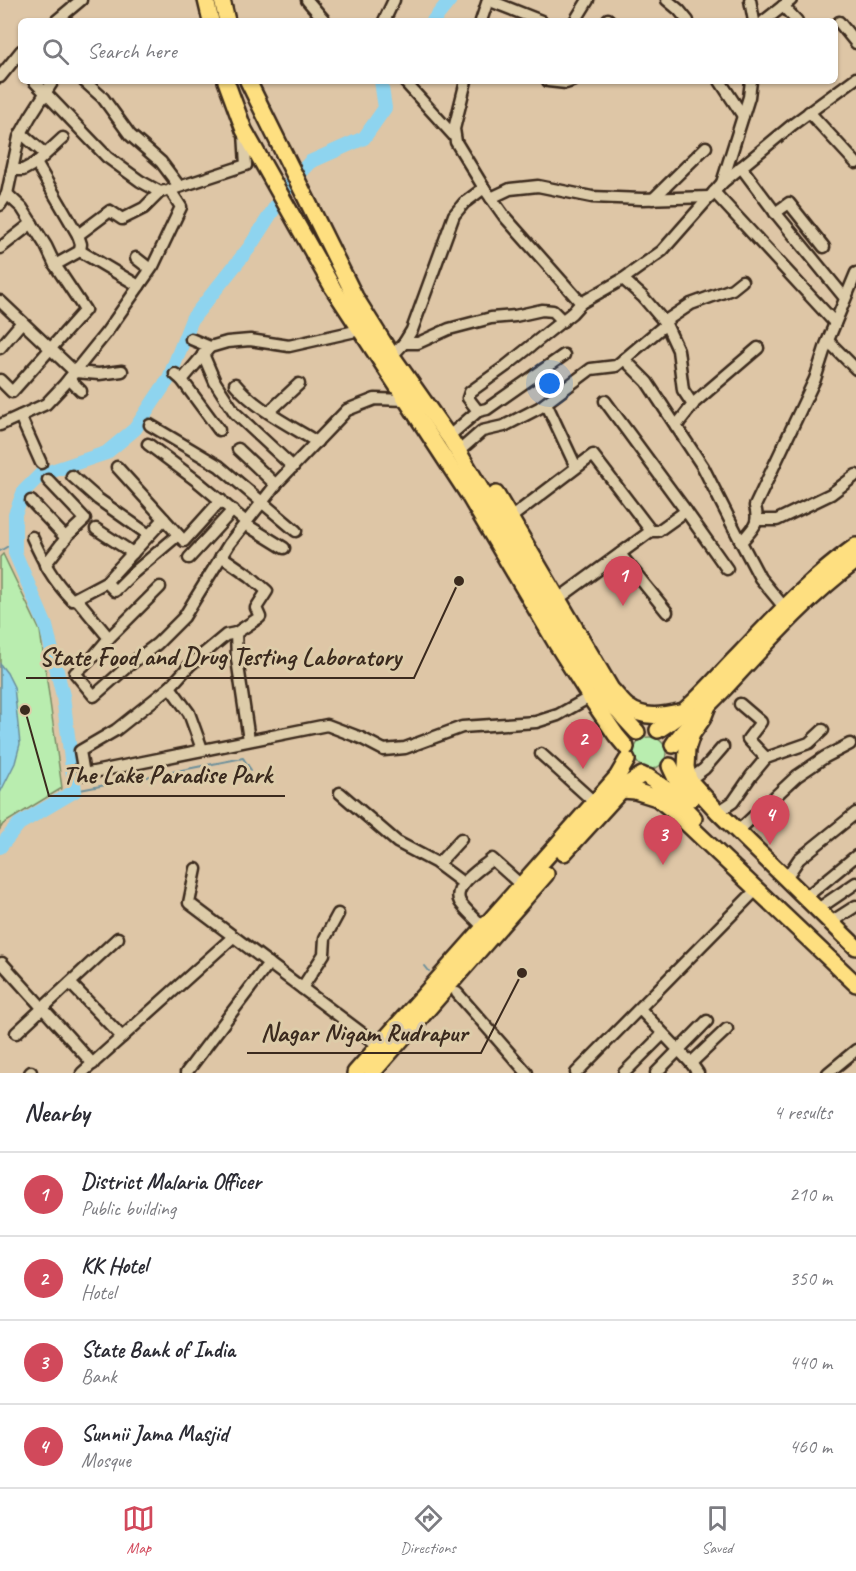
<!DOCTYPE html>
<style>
:root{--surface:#fff;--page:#f7f7f7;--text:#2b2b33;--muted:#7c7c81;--line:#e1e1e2;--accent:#d1495b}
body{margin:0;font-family:Caveat,sans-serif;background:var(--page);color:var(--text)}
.you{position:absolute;left:550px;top:384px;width:21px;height:21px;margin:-15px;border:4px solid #fff;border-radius:50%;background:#1a73e8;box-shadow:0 0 0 9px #1a73e833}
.badge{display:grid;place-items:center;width:39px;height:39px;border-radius:50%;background:var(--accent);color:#fff;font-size:20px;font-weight:700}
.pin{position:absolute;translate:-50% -50px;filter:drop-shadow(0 2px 3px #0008)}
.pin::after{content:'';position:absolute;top:32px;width:21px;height:18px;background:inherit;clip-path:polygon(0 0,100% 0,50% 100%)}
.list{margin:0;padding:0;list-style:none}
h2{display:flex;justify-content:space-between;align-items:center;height:78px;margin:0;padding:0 24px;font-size:26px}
h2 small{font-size:20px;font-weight:400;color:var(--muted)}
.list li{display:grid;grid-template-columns:39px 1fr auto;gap:18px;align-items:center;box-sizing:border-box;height:84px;padding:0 24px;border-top:2px solid var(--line)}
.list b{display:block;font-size:22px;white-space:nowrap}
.list p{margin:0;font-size:20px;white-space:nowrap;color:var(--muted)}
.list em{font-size:20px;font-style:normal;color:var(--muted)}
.icon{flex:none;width:33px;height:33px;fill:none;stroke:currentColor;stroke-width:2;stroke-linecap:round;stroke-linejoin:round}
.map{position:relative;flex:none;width:856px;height:1073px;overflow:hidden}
.search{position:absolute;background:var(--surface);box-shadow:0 2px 4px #0004;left:18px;right:18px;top:18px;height:66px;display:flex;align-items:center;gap:15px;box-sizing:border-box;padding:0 21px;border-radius:9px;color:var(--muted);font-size:22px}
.sheet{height:414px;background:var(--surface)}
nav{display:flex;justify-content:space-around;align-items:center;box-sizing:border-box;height:84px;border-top:2px solid var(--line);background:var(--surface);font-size:16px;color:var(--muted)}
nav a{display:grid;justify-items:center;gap:3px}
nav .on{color:var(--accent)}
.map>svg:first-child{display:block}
</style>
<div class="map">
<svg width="856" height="1073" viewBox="0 0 856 1073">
<rect width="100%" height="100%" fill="#dec6a6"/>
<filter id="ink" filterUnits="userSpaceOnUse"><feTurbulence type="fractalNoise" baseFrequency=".0167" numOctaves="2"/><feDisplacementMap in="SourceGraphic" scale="12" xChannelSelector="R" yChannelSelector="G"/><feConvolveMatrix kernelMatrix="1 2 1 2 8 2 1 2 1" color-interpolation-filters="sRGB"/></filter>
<g filter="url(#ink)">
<!-- green -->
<g fill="#b9edaf" stroke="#7a8c66" stroke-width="1.5">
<path d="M 3,554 L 40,631 L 62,788 L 3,824 L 0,829 L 0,557 Z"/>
<circle cx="650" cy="753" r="16"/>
</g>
<!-- water -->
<path fill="#8ed4ef" stroke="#6d909b" stroke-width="1.5" d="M 0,664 L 7,673 L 14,687 L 20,744 L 15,763 L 0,793 Z"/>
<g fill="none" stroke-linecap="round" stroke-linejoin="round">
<!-- stream -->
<g stroke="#6d909b" stroke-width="2">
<path d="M 0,551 L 15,542"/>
<path d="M 75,791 L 243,758 L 251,770"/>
<path d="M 425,966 L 429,971"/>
</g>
<!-- river -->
<g stroke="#8ed4ef" stroke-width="14">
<path d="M 433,21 L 450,0"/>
<path d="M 0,847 L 19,824 L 75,791 L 63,696 L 46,626 L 15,553 L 15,514 L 24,491 L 40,475 L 106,453 L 135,429 L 169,378 L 192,319 L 249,248 L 291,182 L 310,162 L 364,138 L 385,108 L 381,81"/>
</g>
<defs>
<g id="minor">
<path d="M 307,0 L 325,21"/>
<path d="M 488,0 L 541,21"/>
<path d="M 667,0 L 679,10 L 688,21"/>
<path d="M 750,0 L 754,21"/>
<path d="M 783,6 L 797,21"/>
<path d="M 608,19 L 610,21"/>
<path d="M 56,21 L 81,0"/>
<path d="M 384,21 L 394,0"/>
<path d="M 481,21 L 488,0"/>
<path d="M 575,21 L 588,0"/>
<path d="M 764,21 L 791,0"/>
<path d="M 839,22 L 856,43"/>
<path d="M 0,77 L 21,51"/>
<path d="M 34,81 L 107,157 L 140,181 L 160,192"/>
<path d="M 84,81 L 103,98 L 130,135 L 161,162 L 179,186"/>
<path d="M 466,81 L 454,129 L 456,142 L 484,188 L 504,216 L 581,303"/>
<path d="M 548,81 L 566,83 L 572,81"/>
<path d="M 720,81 L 743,116"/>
<path d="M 405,82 L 455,137"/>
<path d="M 809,112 L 856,163"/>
<path d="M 21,133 L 45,154"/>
<path d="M 36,163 L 78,235 L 81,244 L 80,251"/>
<path d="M 741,167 L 774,211 L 845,298"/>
<path d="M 12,170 L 23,170 L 36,163 L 63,138"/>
<path d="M 722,183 L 749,97 L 751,81"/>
<path d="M 714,192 L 835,323"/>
<path d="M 491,198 L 510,189 L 538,186 L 592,197 L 642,199 L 710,197"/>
<path d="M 653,199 L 706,147"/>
<path d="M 0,205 L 7,194 L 19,137 L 30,117 L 53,81"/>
<path d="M 775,213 L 789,203 L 824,247"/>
<path d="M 78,235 L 110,211 L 122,219 L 144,208 L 160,192 L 164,191"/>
<path d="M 0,248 L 32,223"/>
<path d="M 136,258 L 150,269"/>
<path d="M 55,265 L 80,251 L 139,286"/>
<path d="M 623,279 L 643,297 L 666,324 L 678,350 L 683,390 L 693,405"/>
<path d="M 0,301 L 75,372 L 99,374 L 122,371"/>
<path d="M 664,322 L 691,304 L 732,289 L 742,281"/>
<path d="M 191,339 L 210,347"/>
<path d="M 828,341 L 856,369"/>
<path d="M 404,343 L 418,343 L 449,329 L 491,318 L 515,316 L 542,310 L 553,311 L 563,321"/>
<path d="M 0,348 L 22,322"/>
<path d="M 203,354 L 215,382 L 235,413 L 293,467"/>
<path d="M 392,356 L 404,343 L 412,330 L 454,215 L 464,203 L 484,188"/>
<path d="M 624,359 L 647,382 L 703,467 L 741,542"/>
<path d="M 175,374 L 182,380 L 219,430"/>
<path d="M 69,379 L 81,391"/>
<path d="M 0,380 L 12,392 L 85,310 L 55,265 L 46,246 L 22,208 L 7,194"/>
<path d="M 182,380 L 210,347 L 227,342 L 250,340 L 289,346 L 360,330"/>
<path d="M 235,384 C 256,409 289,425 317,442"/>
<path d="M 605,401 L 686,511 L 727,569"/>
<path d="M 546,403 L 576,467"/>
<path d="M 478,411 L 487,409 L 564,355"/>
<path d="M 269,412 L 299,384"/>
<path d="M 20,416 L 41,463"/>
<path d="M 0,425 L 46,404 L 64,385 L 106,333 L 153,266 L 181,207 L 170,190 L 246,165 L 244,133"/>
<path d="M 150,425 L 219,466 L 296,531"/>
<path d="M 676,426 L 695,402 L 758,348"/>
<path d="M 448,437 L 478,411 L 468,398 L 470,392 L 506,366 L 572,313 L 581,303 L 623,279 L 662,251 L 722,183 L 792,125 L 856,78"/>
<path d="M 148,444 L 197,481 L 246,522"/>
<path d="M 238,449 L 276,485"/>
<path d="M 458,452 L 482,431 L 504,426 L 539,408 L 591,369 L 616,366 L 666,324"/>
<path d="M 117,467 L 184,541 L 221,500"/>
<path d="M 72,476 L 98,499 L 149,535"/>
<path d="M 31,501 L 66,538"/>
<path d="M 757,520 L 777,520 L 831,494 L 856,475"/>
<path d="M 505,522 L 593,455 L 651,531"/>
<path d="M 245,524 L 284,548"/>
<path d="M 96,529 L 133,553"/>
<path d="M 32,537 C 44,563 52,579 72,600 L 106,582 L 164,519"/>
<path d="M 620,554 L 667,612"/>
<path d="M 221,556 L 250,576 L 267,591 L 256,608 L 260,617 L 236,633 L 237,659 L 249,740"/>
<path d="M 189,558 L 233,510"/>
<path d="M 45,565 L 69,534 L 85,519 L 48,480"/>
<path d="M 106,582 L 115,591 L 132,574 L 178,535"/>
<path d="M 160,587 L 109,638 L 93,657 L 75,673 L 94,696 L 128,666 L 157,644 L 184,617 L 229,544 L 278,482 L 347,410 L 375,399 L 407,400"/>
<path d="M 76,598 L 109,638"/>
<path d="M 554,602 L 651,531 L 658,531 L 686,511"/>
<path d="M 784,607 L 760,578 L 741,542 C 753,528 760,525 755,506 L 815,379 L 826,345 L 856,273"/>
<path d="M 236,633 L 226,635 L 190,665 L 170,687 L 116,730 L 80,751 L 84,774 L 327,725 L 361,738 L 384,750 L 405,748 L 462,727 L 536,722 L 558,715 L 590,697"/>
<path d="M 170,687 L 189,713 L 202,749"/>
<path d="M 740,704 L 761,722 L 748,739 L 766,758"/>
<path d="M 541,754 L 594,802"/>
<path d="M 689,780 L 704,769 L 723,747"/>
<path d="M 340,793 L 397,842 L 435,862 L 463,883"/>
<path d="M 718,812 L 733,802 L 751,776 L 766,758 L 809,743 L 823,730"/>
<path d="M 738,831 L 797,776 L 825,757 L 850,744"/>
<path d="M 438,864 L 461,839"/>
<path d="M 196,869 L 189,903 L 379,1046"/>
<path d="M 786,878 L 799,859 L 856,813"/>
<path d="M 806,897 L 856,856"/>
<path d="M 818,909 L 856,883"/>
<path d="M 831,922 L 856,906"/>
<path d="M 483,927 C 476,919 466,911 460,902 C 451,886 482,868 492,859 L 521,885"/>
<path d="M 0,965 L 2,963 L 93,1064"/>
<path d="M 70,983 L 122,1037"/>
<path d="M 302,988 L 324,954 L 325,938 L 338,914"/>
<path d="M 457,993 L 527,1073"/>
<path d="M 640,1009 L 691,1063 L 698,1073"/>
<path d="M 16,1033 L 118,938"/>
<path d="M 691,1063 L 727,1029"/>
<path d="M 30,1073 L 31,1072"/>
<path d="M 82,1073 L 233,937"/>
<path d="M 186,1073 L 269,963"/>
<path d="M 576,1073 L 757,889"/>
<path d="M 624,1073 L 663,1034"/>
<path d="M 656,1073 L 707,1021"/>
<path d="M 828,1073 L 856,1050"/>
</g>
<g id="highway">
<path d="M 206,0 L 211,21"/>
<path d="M 222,0 L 227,21"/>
<path d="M 226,81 L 244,130 L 333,288 L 468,494 L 556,643 L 590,697 L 616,735 L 626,747"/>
<path d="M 248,81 L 355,297 L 392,356 L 451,440 L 494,511 L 563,631 L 599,687 L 613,706 L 637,732"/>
<path d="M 496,494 L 611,689 C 617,695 622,703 628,707 C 645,720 665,715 684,711"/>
<path d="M 707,708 L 703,718 L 692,734 L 687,749 L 686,767 L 689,780 L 718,812 L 856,947"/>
<path d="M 658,730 C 688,712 711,684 735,659 C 773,619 811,578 856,546"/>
<path d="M 673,745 C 687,724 706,708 723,690 C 765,645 806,598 856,561"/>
<path d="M 670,766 L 678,783 L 692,798"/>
<path d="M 648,777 L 667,790 L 694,818"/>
<path d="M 622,790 L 635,791 L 657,798 L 677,814 L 856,984"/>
<path d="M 564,853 L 626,785 L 642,775"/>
<path d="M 355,1073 L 617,777 L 627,760"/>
<path d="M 372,1073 L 546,874"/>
</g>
</defs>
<!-- minor casing -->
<use href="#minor" stroke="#3b2a1e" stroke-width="15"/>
<!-- highway casing -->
<use href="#highway" stroke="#3b2a1e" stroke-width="20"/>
<!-- minor -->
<use href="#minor" stroke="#ddcca9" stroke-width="10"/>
<!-- highway -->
<use href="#highway" stroke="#fedf80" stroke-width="15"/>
</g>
</g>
<!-- callouts -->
<path fill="none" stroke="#3b2a1e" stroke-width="2" d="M459 581L414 678H26M25 710L49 796H285M522 973L481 1053H247"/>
<g fill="#3b2a1e" stroke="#ddcca9" stroke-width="2">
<circle cx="459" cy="581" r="6"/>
<circle cx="25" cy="710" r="6"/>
<circle cx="522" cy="973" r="6"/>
</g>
<g font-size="26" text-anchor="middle" font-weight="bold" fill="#3b2a1e" stroke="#ddcca9" stroke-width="6" stroke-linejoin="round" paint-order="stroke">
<text x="220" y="665">State Food and Drug Testing Laboratory</text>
<text x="167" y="783">The Lake Paradise Park</text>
<text x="364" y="1041">Nagar Nigam Rudrapur</text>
</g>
</svg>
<div class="you"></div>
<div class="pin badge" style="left:623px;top:606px">1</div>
<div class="pin badge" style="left:583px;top:769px">2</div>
<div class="pin badge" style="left:663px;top:865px">3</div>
<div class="pin badge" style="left:770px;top:845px">4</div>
<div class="search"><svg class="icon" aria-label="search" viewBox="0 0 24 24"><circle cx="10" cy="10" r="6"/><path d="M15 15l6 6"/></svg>Search here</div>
</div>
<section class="sheet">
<h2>Nearby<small>4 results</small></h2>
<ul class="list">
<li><span class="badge">1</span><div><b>District Malaria Officer</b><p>Public building</p></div><em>210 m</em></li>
<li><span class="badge">2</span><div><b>KK Hotel</b><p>Hotel</p></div><em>350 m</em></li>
<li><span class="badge">3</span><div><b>State Bank of India</b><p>Bank</p></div><em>440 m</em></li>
<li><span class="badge">4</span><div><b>Sunnii Jama Masjid</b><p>Mosque</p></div><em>460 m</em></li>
</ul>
</section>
<nav>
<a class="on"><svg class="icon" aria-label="map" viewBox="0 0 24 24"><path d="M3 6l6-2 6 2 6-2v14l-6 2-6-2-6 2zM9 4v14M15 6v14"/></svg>Map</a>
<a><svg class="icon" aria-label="directions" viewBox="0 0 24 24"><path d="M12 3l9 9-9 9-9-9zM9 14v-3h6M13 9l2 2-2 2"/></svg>Directions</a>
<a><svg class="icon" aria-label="saved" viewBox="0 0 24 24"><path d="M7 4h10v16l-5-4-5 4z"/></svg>Saved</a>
</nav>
